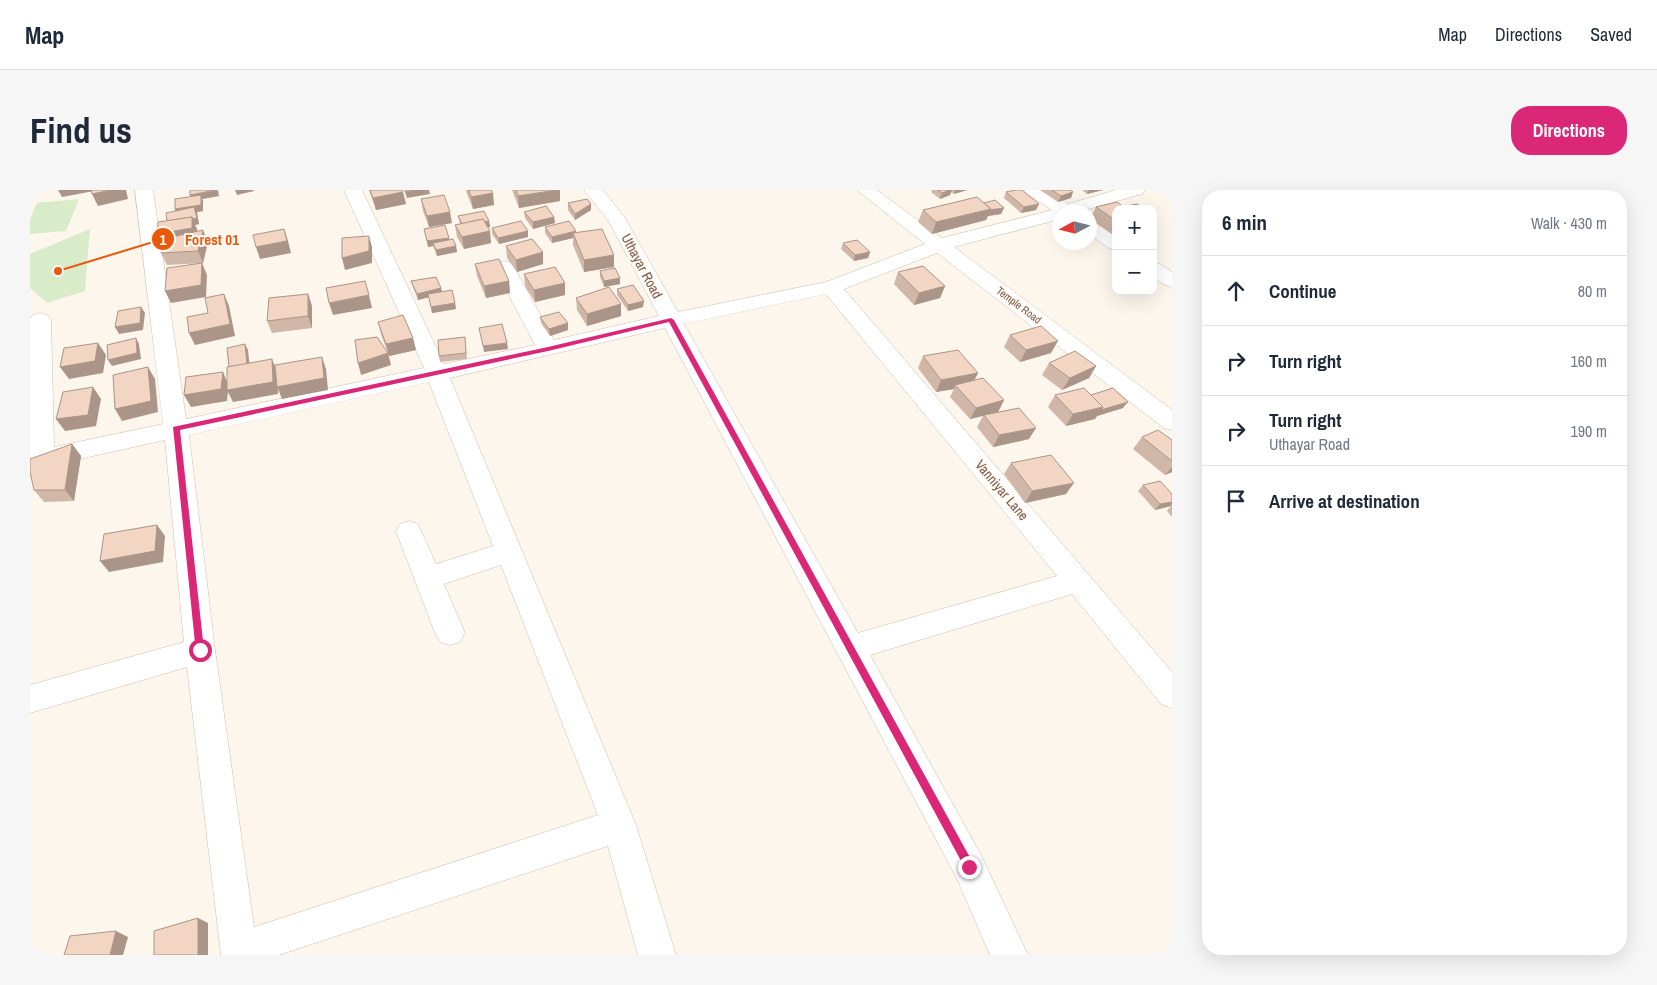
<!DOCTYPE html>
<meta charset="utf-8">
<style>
:root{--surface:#fff;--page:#f6f6f7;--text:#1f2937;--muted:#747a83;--line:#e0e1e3;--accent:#db2777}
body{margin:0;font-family:"Archivo Narrow",sans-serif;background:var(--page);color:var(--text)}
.controls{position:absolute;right:15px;top:15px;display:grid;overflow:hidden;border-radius:10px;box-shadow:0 5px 20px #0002}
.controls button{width:45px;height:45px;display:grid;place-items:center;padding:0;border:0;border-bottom:1px solid var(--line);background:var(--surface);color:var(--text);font:25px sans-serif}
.compass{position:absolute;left:1022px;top:15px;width:45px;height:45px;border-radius:50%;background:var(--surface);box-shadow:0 5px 20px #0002;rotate:263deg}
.stop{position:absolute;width:15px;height:15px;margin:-11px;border:4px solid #db2777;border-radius:50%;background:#fff}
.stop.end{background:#db2777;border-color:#fff;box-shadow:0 1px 5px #0008}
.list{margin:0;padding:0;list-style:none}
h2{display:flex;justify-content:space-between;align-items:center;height:65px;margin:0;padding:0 20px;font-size:21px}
h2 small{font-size:16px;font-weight:400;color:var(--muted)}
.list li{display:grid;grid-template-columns:32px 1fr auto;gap:15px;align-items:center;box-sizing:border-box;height:70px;padding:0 20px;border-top:1px solid var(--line)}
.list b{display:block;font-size:19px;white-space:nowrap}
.list p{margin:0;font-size:16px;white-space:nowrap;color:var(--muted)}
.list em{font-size:16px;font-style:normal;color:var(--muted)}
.icon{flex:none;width:28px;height:28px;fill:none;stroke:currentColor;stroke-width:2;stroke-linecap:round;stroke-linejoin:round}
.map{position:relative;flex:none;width:1142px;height:765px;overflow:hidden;border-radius:20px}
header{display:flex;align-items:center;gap:30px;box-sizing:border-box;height:70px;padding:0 25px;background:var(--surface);border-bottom:1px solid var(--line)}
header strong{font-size:24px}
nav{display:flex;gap:28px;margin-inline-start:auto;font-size:18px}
.intro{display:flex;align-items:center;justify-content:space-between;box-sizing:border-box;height:120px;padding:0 30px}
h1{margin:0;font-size:35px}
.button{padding:12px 22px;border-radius:20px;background:var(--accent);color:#fff;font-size:18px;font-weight:700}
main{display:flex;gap:30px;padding:0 30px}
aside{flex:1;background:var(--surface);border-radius:20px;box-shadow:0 5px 20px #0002}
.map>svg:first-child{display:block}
</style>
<header>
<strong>Map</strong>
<nav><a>Map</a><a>Directions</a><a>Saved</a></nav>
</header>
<div class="intro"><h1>Find us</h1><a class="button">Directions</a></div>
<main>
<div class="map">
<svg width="1142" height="765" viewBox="0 0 1142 765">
<rect width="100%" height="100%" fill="#fdf6ec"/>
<!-- green -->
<g fill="#d8ecc9">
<path d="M 49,9 L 36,41 L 0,44 L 0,29 L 7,13 Z"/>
<path d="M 60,39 L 55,101 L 17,113 L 0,98 L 0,64 Z"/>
</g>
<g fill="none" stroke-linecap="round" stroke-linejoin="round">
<defs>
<g id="street">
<path d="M 105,0 L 123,0 L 156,229 L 394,178 L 314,0 L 332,0 L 414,174 L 505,155 L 464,77 L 467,73 L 474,71 L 481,73 L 484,77 L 524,150 L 629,126 L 578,30 L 554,0 L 573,0 L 595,28 L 648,122 L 796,92 L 895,54 L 827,0 L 847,0 L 912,48 L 1022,20 L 997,4 L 994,0 L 1015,0 L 1038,14 L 1086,0 L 1115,0 L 1112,4 L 1048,22 L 1030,22 L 1030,29 L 924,57 L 1142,220 L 1142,240 L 1134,238 L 907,63 L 814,99 L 1142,482 L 1142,518 L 1131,514 L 1042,404 L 840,465 L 951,665 L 998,765 L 960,765 L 927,689 L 635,138 L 420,188 L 606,635 L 646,765 L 608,765 L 578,656 L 249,765 L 191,765 L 157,477 L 0,523 L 0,495 L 154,452 L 135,250 L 0,280 L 0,129 L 3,125 L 10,123 L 17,125 L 21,130 L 24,257 L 133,234 ZM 796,104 L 1027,386 L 828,443 L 654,134 ZM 399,192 L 463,356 L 406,374 L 388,334 L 379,331 L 370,334 L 366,341 L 405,443 L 410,452 L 420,455 L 430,452 L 435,443 L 414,394 L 471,375 L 568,625 L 224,737 L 185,460 L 159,245 Z"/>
<path d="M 1060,31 L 1067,33 L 1086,45 L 1086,60 L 1079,58 L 1060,45 Z"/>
<path d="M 1123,72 L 1130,74 L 1142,82 L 1142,97 L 1135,95 L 1123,87 Z"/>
</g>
</defs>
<!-- street casing -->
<use href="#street" stroke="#d1beb0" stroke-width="1"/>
<!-- street -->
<use href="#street" fill="#fff" fill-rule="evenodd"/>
</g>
<!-- wall -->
<g fill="#d1b7a8">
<path d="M 339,0 L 372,0 L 376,14 L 346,20 Z"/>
<path d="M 436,0 L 461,0 L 464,15 L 443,19 L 437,4 Z"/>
<path d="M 482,0 L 530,0 L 530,11 L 489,18 Z"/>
<path d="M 902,0 L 937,0 L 924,4 L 921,2 L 920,5 L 910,9 L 901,2 Z"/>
<path d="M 1010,0 L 1041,0 L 1041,8 L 1028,12 Z"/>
<path d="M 1052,0 L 1073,0 L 1057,4 Z"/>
<path d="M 976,2 L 1006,20 L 991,23 L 974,8 Z"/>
<path d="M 160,5 L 189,6 L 172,9 L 173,11 L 173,21 L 167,22 L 169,34 L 165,35 L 167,39 L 167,42 L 178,52 L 173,73 L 137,75 L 131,63 L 132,55 L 127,44 L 145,21 L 145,19 L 161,7 Z"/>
<path d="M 391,9 L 422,33 L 399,37 L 393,21 Z"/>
<path d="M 538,13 L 561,20 L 545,30 L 538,20 Z"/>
<path d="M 954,13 L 974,18 L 971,24 L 958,26 L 956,30 L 902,44 L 888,32 L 893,20 Z"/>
<path d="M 1096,16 L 1114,19 L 1086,19 L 1086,47 L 1060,29 L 1066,17 L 1095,17 Z"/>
<path d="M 494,22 L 524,27 L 525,33 L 503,39 L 495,28 Z"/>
<path d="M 428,26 L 459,31 L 460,37 L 458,37 L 461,53 L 434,59 L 427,47 L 425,35 L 430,34 Z"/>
<path d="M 515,37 L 546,43 L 584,65 L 584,77 L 554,82 L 543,55 L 543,48 L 522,53 L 515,43 Z"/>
<path d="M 462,38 L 498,41 L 498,47 L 469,54 L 462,44 Z"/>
<path d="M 394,39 L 419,50 L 426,56 L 427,62 L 407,66 L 403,56 L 398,57 Z"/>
<path d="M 813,53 L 840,62 L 838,68 L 824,71 L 811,59 Z"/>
<path d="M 476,56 L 513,62 L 513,74 L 487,82 L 477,68 Z"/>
<path d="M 445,74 L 479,91 L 480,103 L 456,108 L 447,86 Z"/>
<path d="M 570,81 L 590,88 L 590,94 L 574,97 L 570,87 Z"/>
<path d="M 868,82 L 915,96 L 910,108 L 884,115 L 864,94 Z"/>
<path d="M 494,84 L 535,93 L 535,105 L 505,112 L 495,96 Z"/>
<path d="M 381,91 L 411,98 L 412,101 L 425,113 L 426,119 L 402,123 L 399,107 L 388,110 L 383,97 Z"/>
<path d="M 587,99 L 613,117 L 598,121 L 587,105 Z"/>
<path d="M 278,104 L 282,116 L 282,138 L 242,143 L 237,131 Z"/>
<path d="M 546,108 L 591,114 L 591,126 L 557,136 L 547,120 Z"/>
<path d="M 510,127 L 538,140 L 520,146 L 511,133 Z"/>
<path d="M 348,132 L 383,148 L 386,160 L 359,166 L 351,144 Z"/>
<path d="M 980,145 L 1021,163 L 990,172 L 974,157 Z"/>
<path d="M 435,147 L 437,169 L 410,172 L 409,166 Z"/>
<path d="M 893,166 L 948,183 L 944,190 L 974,210 L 968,222 L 999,249 L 963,257 L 947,237 L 953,226 L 940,229 L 920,207 L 924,199 L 906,202 L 888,178 Z"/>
<path d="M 1019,173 L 1066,176 L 1059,188 L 1032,200 L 1012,185 Z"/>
<path d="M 1025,205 L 1061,205 L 1093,218 L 1067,226 L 1065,229 L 1036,236 L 1018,217 Z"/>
<path d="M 1112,247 L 1142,250 L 1142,282 L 1135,285 L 1103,259 Z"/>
<path d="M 42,254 L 51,266 L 44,311 L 14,312 L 4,300 Z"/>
<path d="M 981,273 L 1036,304 L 995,313 L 974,284 Z"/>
<path d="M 1113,295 L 1142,304 L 1142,327 L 1137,321 L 1141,316 L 1125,320 L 1108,301 Z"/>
</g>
<!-- shaded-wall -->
<g fill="#aa9588">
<path d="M 28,0 L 64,0 L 64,1 L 32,7 Z"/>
<path d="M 81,0 L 96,0 L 98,9 L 68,16 L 62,4 Z"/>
<path d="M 188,0 L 189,6 L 172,9 L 173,11 L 173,21 L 167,22 L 169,34 L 165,35 L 167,39 L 167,50 L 133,55 L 127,44 L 162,38 L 162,36 L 141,40 L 138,34 L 162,29 L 162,27 L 163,29 L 167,28 L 166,23 L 147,25 L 145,19 L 171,15 L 171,10 L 163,11 L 160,5 Z"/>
<path d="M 205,0 L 223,0 L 224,1 L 207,5 Z"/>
<path d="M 385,0 L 399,0 L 400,4 L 377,8 L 375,2 Z"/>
<path d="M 530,0 L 530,11 L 489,18 L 488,6 Z"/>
<path d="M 920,0 L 922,0 L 920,5 L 910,9 L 912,3 Z"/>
<path d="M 925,0 L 937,0 L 924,4 Z"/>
<path d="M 1059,0 L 1073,0 L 1057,4 Z"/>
<path d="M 373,2 L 376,14 L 346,20 L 343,8 Z"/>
<path d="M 1043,2 L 1041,8 L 1028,12 L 1031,6 Z"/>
<path d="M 463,3 L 464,15 L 443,19 L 441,7 Z"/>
<path d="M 561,14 L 561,20 L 545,30 L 545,24 Z"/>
<path d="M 1009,14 L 1006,20 L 991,23 L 994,17 Z"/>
<path d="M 974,18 L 971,24 L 958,26 L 956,30 L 902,44 L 906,32 L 961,19 Z"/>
<path d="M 420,22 L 422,33 L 399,37 L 397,26 Z"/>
<path d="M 524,27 L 525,33 L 503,39 L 503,32 Z"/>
<path d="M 459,31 L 460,37 L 434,42 L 433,36 Z"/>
<path d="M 254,39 L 258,51 L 261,63 L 230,69 L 226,57 Z"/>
<path d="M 173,40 L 178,52 L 173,73 L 168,61 Z"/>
<path d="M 460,41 L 461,53 L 434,59 L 432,47 Z"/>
<path d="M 498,41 L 498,47 L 469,54 L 468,48 Z"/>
<path d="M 546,41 L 546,47 L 543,43 L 543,48 L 522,53 L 522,47 Z"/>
<path d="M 339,46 L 342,57 L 342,73 L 315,80 L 312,68 Z"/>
<path d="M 419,48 L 420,54 L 403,53 L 403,56 L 398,57 L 397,51 Z"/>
<path d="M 426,56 L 427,62 L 407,66 L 406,60 Z"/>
<path d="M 513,62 L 513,74 L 487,82 L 486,70 Z"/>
<path d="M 840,62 L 838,68 L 824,71 L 825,65 Z"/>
<path d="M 584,65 L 584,77 L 554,82 L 554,70 Z"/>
<path d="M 172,73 L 177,85 L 176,107 L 141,113 L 135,101 Z"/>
<path d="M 590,88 L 590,94 L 574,97 L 574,91 Z"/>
<path d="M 479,91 L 480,103 L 456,108 L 454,96 Z"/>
<path d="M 535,93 L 535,105 L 505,112 L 504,100 Z"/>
<path d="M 915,96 L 910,108 L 884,115 L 889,103 Z"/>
<path d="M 411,98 L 412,104 L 388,110 L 387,104 Z"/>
<path d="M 194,104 L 199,116 L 205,146 L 165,155 L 159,143 L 200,134 Z"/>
<path d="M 278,104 L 282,116 L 282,138 L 278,126 Z"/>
<path d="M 339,105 L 342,118 L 303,125 L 299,113 Z"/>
<path d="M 614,111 L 613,117 L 598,121 L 598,115 Z"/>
<path d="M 425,113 L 426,119 L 402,123 L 401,117 Z"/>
<path d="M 591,114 L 591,126 L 557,136 L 557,124 Z"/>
<path d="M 111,117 L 115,123 L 113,140 L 89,144 L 85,137 Z"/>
<path d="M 538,133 L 538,140 L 520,146 L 519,139 Z"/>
<path d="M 106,148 L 109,154 L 111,169 L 82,176 L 78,170 Z"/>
<path d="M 383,148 L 386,160 L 359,166 L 356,154 Z"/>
<path d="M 1028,151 L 1021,163 L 990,172 L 996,160 Z"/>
<path d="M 68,153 L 76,165 L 73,183 L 39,189 L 30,177 Z"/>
<path d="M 477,153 L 478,159 L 454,162 L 453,156 Z"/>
<path d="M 215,154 L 218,160 L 220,180 L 202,184 Z"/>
<path d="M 358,163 L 361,175 L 331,185 L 328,173 Z"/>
<path d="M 292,167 L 296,179 L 298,200 L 252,209 L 248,199 L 248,204 L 203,212 L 198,202 L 197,211 L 161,217 L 154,205 L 193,182 L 198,194 L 242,169 L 247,181 Z"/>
<path d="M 1066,176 L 1059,188 L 1032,200 L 1040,188 Z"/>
<path d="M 118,177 L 125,189 L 128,222 L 92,231 L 85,219 Z"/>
<path d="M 948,183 L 942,195 L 925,195 L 924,199 L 906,202 L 911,190 Z"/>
<path d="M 63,197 L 71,209 L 66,236 L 35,241 L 26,229 Z"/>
<path d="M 974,210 L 968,222 L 940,229 L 946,218 Z"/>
<path d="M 1098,212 L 1093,218 L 1067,226 L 1065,229 L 1036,236 L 1043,224 Z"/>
<path d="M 1006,238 L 999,249 L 963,257 L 969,245 Z"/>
<path d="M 42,254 L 51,266 L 44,311 L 35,300 Z"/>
<path d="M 1142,277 L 1142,282 L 1135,285 Z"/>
<path d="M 1044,293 L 1036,304 L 995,313 L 1002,301 Z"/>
<path d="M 1142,312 L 1141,316 L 1125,320 L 1130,314 Z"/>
<path d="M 127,335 L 135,346 L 133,372 L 79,382 L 70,371 Z"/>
<path d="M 168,728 L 178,733 L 178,765 L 168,765 Z"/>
<path d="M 86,741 L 98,747 L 93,765 L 80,765 Z"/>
</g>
<!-- building -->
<g fill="#f3d5c3" stroke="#aa9588">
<path d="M 61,0 L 81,0 L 62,4 Z"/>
<path d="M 160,0 L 186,0 L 160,5 Z"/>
<path d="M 340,0 L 372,0 L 373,2 L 343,8 Z"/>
<path d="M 375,0 L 385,0 L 375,2 Z"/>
<path d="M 439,0 L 461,0 L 463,3 L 441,7 Z"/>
<path d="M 486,0 L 527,0 L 488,6 Z"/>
<path d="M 908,0 L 920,0 L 912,3 Z"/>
<path d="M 986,0 L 992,0 L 1009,14 L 994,17 L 976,2 Z"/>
<path d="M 1022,0 L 1041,0 L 1043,2 L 1031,6 Z"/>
<path d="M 171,5 L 171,15 L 145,19 L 145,9 Z"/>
<path d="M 414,5 L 420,22 L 397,26 L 391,9 Z"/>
<path d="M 947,7 L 961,19 L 906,32 L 893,20 Z"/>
<path d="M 557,9 L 561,14 L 545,24 L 538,13 Z"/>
<path d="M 965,10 L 974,18 L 960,20 L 961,19 L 954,13 Z"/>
<path d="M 1087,12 L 1097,19 L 1086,19 L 1086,31 L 1066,17 Z"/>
<path d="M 1107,14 L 1114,19 L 1100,19 L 1096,16 Z"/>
<path d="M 516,16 L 524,27 L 503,32 L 494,22 Z"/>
<path d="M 164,17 L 167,28 L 163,29 L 162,27 L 137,31 L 136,23 Z"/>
<path d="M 454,21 L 459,31 L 454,32 L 453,29 L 432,34 L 428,26 Z"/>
<path d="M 162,27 L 162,38 L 127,44 L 128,32 Z"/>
<path d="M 453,29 L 460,41 L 432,47 L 425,35 Z"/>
<path d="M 491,31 L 498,41 L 468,48 L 462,38 Z"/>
<path d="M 539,31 L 546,41 L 522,47 L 515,37 Z"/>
<path d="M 415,35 L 419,48 L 397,51 L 394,39 Z"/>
<path d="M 254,39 L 257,51 L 226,57 L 223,45 Z"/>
<path d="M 572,39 L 584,65 L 554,70 L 543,43 Z"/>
<path d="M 173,40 L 168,61 L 131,63 L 133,49 Z"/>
<path d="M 339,46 L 339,61 L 312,68 L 312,48 Z"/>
<path d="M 423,49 L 426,56 L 406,60 L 403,53 Z"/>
<path d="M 502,49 L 513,62 L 486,70 L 476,56 Z"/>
<path d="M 827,50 L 840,62 L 825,65 L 813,53 Z"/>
<path d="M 469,69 L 479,91 L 454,96 L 445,74 Z"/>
<path d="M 172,73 L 171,95 L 135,101 L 137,78 Z"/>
<path d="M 893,76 L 915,96 L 889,103 L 868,82 Z"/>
<path d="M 525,77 L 535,93 L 504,100 L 494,84 Z"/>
<path d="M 585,78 L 590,88 L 574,91 L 570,81 Z"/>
<path d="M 406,87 L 411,98 L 387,104 L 381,91 Z"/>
<path d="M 335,91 L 339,105 L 299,113 L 296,98 Z"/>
<path d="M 603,95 L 614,111 L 598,115 L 587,99 Z"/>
<path d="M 579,97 L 591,114 L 557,124 L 546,108 Z"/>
<path d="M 422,100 L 425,113 L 401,117 L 398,104 Z"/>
<path d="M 194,104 L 200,134 L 159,143 L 157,127 L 178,123 L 175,108 Z"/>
<path d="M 278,104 L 278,126 L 237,131 L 239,108 Z"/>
<path d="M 111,117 L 110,133 L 85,137 L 88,121 Z"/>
<path d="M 529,122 L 538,133 L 519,139 L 510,127 Z"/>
<path d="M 373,125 L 383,148 L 356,154 L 348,132 Z"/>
<path d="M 472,134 L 477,153 L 453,156 L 449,138 Z"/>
<path d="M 1011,136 L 1028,151 L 996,160 L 980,145 Z"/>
<path d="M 347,147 L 358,163 L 328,173 L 325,150 Z"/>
<path d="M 435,147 L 436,163 L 409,166 L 408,150 Z"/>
<path d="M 106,148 L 107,163 L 78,170 L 77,155 Z"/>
<path d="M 68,153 L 65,171 L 30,177 L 34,158 Z"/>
<path d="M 215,154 L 217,174 L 199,177 L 197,158 Z"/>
<path d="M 928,160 L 948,183 L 911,190 L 893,166 Z"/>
<path d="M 1045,161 L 1066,176 L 1040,188 L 1019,173 Z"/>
<path d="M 292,167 L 294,188 L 247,197 L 245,175 Z"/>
<path d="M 242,169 L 243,192 L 197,200 L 197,177 Z"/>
<path d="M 118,177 L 121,211 L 85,219 L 83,185 Z"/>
<path d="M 193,182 L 191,199 L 154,205 L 156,187 Z"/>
<path d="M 953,188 L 974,210 L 946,218 L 925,195 Z"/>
<path d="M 63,197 L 58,225 L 26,229 L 33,202 Z"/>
<path d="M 1054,198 L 1073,217 L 1043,224 L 1025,205 Z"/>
<path d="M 1083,198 L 1098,212 L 1071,220 L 1073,217 L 1061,205 Z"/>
<path d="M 989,218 L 1006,238 L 969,245 L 954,225 Z"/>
<path d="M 1128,240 L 1142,250 L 1142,271 L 1112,247 Z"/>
<path d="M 42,254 L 35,300 L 4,300 L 0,282 L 0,269 Z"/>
<path d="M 1021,265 L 1044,293 L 1002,301 L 981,273 Z"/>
<path d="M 1130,291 L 1142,304 L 1142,312 L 1130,314 L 1113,295 Z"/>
<path d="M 127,335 L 125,361 L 70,371 L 74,344 Z"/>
<path d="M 168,728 L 168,765 L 124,765 L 124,741 Z"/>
<path d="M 86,741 L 80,765 L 34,765 L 40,746 Z"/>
</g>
<!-- route -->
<path fill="#db2777" d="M 641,128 L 644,130 L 943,673 L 944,677 L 943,680 L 939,682 L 936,680 L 639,132 L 518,161 L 150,240 L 174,460 L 170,464 L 166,463 L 143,237 L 518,157 Z"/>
<g text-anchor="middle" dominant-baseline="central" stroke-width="4" stroke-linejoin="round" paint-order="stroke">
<!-- far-street labels -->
<g font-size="11" fill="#7a5c4d" stroke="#fffaf3">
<text transform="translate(989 115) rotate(37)">Temple Road</text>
</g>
<!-- street labels -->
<g font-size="14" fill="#7a5c4d" stroke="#fffaf3">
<text transform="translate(612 76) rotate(62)">Uthayar Road</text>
<text transform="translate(972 300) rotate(50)">Vanniyar Lane</text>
</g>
</g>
<!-- callouts -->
<path fill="none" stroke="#e8590c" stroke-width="2" d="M28 81L133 49"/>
<g fill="#e8590c" stroke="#fffaf3" stroke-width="2">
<circle cx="28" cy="81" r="5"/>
<circle cx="133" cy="49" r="12"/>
</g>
<g font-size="15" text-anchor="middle" font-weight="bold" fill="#fff">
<text x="133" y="55">1</text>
</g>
<g font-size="15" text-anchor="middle" font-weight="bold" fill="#e8590c" stroke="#fffaf3" stroke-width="4" stroke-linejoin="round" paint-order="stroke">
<text x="182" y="55">Forest 01</text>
</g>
</svg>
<div class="controls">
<button>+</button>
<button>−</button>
</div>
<svg class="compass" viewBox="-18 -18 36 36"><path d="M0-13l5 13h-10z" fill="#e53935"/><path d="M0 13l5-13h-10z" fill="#747a83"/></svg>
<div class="stop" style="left:170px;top:460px"></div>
<div class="stop end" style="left:939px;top:677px"></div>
</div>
<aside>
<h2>6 min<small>Walk · 430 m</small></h2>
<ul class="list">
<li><svg class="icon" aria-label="ahead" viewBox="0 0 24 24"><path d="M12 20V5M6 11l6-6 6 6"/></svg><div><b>Continue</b></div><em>80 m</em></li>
<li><svg class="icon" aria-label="right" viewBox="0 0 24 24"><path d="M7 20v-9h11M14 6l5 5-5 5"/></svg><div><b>Turn right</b></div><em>160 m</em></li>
<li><svg class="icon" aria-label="right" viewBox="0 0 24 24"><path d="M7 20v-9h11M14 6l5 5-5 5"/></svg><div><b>Turn right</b><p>Uthayar Road</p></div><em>190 m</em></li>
<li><svg class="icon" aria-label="arrive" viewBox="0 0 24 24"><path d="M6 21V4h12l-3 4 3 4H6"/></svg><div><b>Arrive at destination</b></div></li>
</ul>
</aside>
</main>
